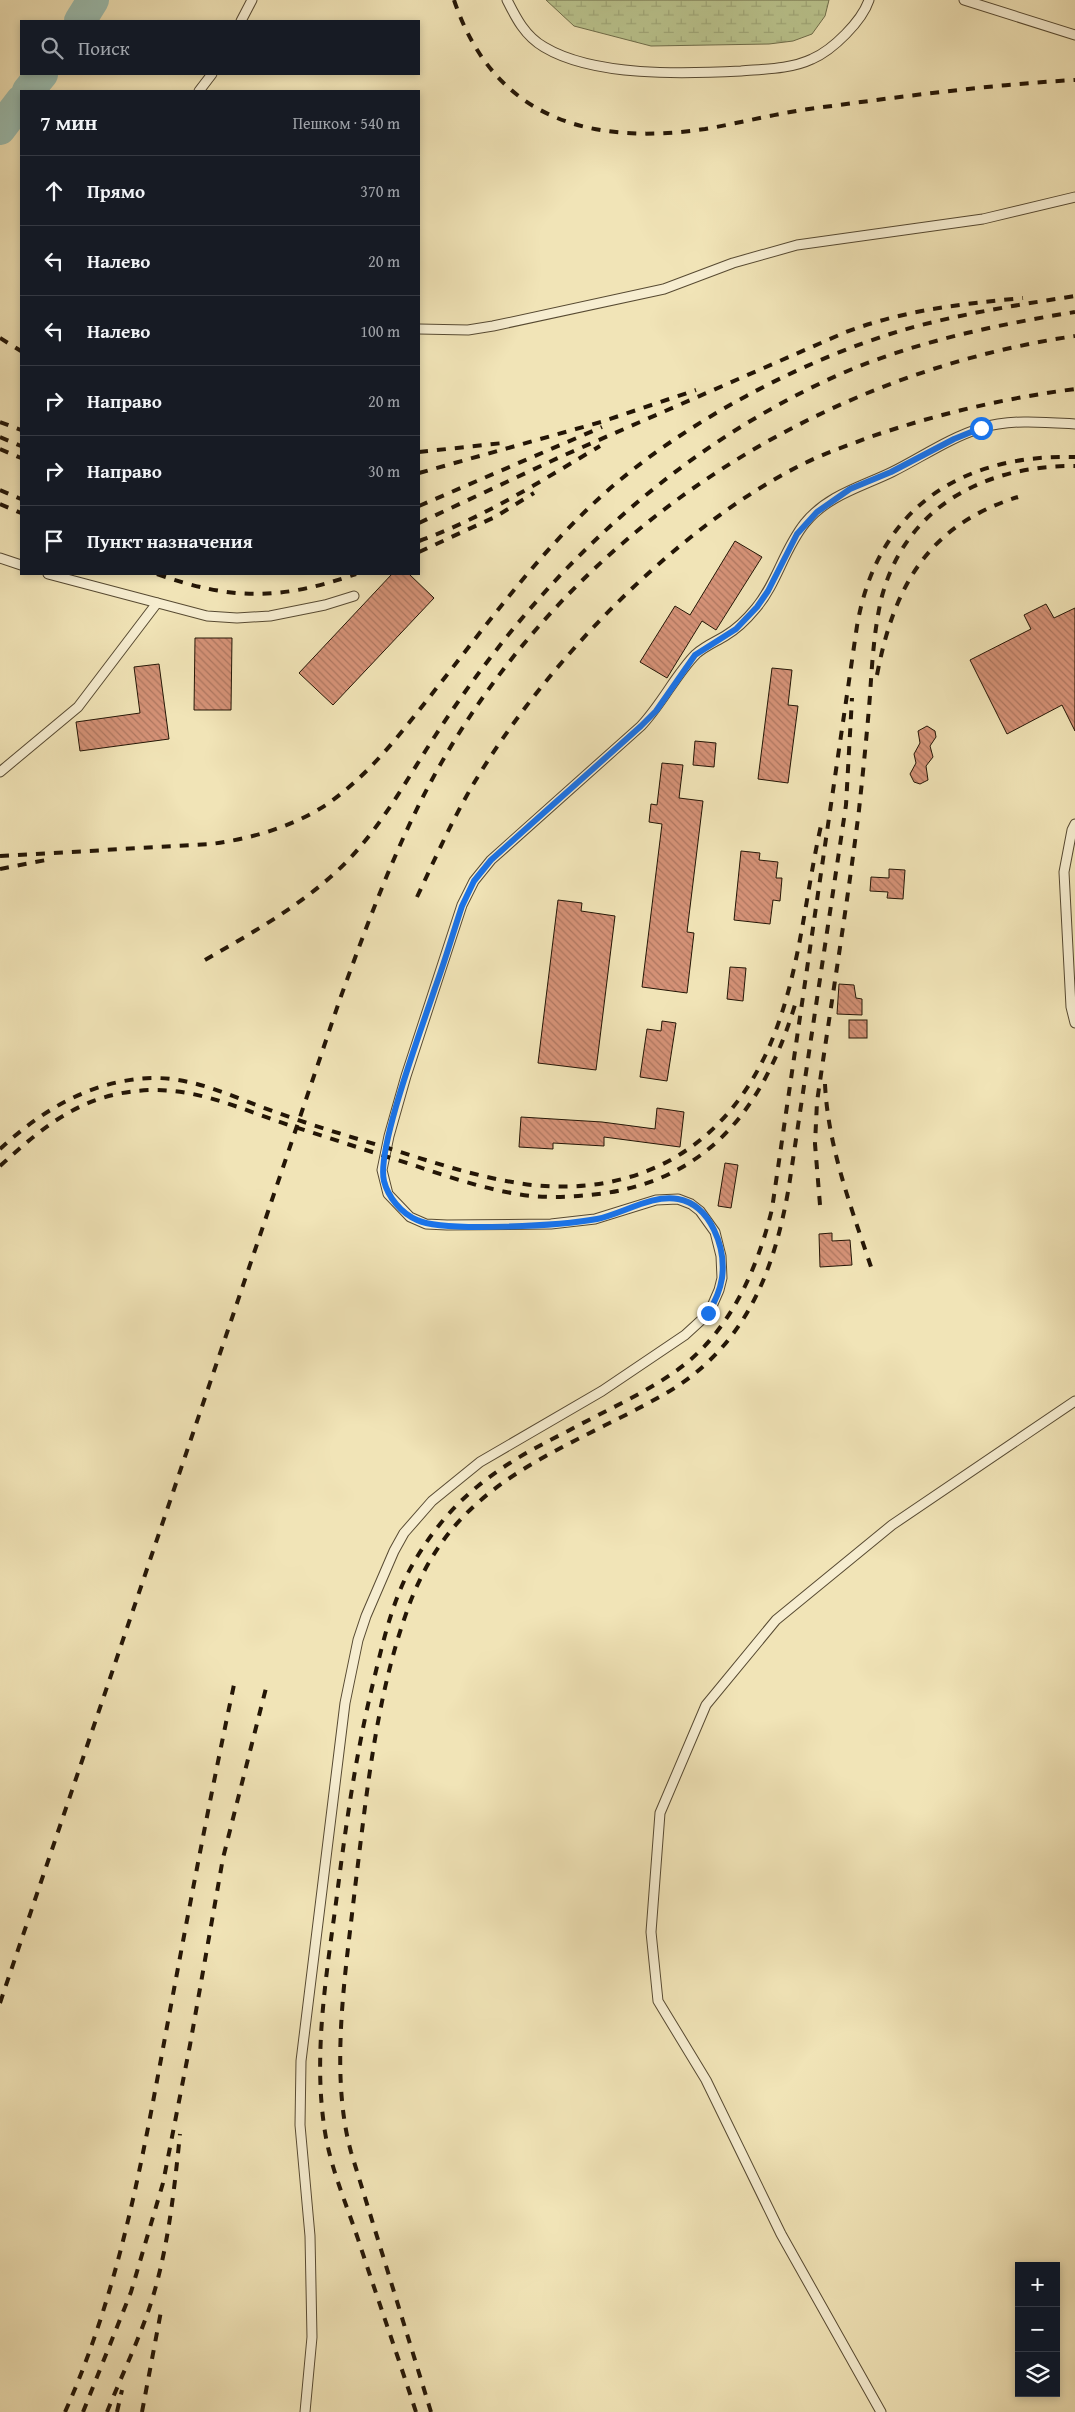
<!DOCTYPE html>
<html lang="ru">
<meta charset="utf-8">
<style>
:root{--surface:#171b24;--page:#20242c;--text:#f1f3f6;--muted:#9ea1a6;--line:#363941}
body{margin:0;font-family:"Gentium Book Plus",serif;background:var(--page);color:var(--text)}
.controls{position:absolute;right:15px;bottom:15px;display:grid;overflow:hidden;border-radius:0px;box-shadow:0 2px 8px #0003}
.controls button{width:45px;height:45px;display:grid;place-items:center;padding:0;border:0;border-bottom:1px solid var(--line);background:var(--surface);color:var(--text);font:25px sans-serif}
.stop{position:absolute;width:15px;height:15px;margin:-11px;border:4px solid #1a73e8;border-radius:50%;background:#fff}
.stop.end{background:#1a73e8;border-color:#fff;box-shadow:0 1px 5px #0008}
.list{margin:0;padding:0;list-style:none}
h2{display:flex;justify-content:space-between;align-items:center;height:65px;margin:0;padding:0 20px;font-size:21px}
h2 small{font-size:16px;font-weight:400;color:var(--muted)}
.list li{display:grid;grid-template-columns:32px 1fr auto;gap:15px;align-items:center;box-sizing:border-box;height:70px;padding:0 20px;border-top:1px solid var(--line)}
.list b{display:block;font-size:19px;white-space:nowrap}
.list em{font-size:16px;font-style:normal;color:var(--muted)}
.icon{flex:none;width:28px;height:28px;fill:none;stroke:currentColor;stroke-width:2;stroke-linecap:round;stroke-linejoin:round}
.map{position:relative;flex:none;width:1075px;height:2412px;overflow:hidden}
.search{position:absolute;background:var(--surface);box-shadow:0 2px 8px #0003;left:20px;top:20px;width:400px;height:55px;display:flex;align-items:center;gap:12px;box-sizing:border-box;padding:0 18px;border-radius:0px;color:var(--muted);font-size:19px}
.panel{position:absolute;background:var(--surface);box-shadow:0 2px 8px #0003;left:20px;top:90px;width:400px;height:485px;border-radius:0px}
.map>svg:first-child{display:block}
</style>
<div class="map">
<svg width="1075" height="2412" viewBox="0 0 1075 2412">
<defs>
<pattern id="wetland-marsh" width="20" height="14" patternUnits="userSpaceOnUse" patternTransform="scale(1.25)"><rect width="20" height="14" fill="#bac48e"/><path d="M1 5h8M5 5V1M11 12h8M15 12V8" fill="none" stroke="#a0a879"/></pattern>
<pattern id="building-back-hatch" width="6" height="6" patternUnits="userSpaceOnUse" patternTransform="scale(1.25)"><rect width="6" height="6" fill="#d59277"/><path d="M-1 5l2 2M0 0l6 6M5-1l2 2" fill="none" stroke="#ad7660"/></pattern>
</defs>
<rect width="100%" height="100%" fill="#f1e4b7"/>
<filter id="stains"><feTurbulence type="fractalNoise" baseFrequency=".004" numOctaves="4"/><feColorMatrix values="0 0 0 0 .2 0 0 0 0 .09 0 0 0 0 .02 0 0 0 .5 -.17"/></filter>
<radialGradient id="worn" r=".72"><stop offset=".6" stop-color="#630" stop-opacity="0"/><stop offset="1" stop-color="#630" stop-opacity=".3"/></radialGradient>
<!-- wetland -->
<path fill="url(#wetland-marsh)" stroke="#6f6d4a" d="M 546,0 L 829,0 L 825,16 L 812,34 L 793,41 L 769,44 L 651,46 L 574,26 Z"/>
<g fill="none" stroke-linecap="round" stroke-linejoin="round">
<!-- river -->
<g stroke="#9bbeb1" stroke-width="32">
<path d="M 80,21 L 93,0"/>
<path d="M 28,91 L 42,74"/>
<path d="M 0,129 L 21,101"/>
</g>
</g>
<!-- building -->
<g fill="url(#building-back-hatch)" stroke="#241606">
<path d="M 735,541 L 762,557 L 716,630 L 702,621 L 667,678 L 640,662 L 675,606 L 690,615 Z"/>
<path d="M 392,574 L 409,574 L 434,598 L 333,705 L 299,673 Z"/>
<path d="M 1046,604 L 1054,618 L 1075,608 L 1075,731 L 1062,705 L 1007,734 L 970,660 L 1031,629 L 1024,615 Z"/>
<path d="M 195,638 L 232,638 L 231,710 L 194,710 Z"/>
<path d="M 159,664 L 169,739 L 80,751 L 76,722 L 140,713 L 134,667 Z"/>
<path d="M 772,668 L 792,670 L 788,705 L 798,706 L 788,783 L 758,779 Z"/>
<path d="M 927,726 L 935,731 L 936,737 L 930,746 L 933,757 L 926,766 L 928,780 L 920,784 L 914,782 L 910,774 L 916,763 L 914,754 L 920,743 L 918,731 Z"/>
<path d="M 695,741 L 716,743 L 714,767 L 693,765 Z"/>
<path d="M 662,763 L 683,765 L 679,798 L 703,801 L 687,932 L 694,933 L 687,993 L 642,987 L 662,824 L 649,822 L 651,804 L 657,805 Z"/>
<path d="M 741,851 L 760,853 L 759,860 L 778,862 L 776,878 L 782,878 L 780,901 L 773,900 L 770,924 L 734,920 Z"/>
<path d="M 889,869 L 905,870 L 903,899 L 887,898 L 888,892 L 870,891 L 871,877 L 889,878 Z"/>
<path d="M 558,900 L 582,903 L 581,911 L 615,916 L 596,1070 L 538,1063 Z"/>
<path d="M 730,967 L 746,968 L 743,1001 L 727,999 Z"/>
<path d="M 839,984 L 854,985 L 856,998 L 862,999 L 862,1015 L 837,1014 Z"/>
<rect x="849" y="1020" width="18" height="18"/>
<path d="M 662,1021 L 676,1023 L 667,1081 L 640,1077 L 647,1029 L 661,1031 Z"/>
<path d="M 657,1108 L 684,1112 L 680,1147 L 604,1137 L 604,1146 L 553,1143 L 553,1149 L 519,1147 L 521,1117 L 602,1122 L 655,1129 Z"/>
<path d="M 725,1163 L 738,1165 L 731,1208 L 718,1206 Z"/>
<path d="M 832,1233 L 832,1241 L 850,1240 L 852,1265 L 820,1267 L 819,1234 Z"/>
</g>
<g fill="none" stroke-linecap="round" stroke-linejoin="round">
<defs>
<g id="lane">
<path d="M 507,0 C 516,18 525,36 544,47 C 594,77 684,74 741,71 C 765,69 791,69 812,59 C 833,50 862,21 869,0"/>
<path d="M 964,0 L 1075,35"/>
<path d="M 241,21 L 252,0"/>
<path d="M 199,91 L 212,74"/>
<path d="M 419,329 L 468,330 L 493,326 L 664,289 L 733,263 L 797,245 L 983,219 L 1075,197"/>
<path d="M 0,558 L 21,565"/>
<path d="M 48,574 L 207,616 L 237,618 L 270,616 L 325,605 L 354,596"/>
<path d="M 0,772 L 78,707 L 157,603"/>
<path d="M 1075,824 L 1072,830 L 1064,872 L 1071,1007 L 1075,1023"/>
<path d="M 305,2412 L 312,2337 L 310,2236 L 300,2125 L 301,2061 L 345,1703 L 358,1640 L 366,1616 L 394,1551 L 404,1533 L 432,1501 L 480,1462 L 602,1391 L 685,1335 L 709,1313 L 719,1290 L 722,1278 L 721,1256 L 715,1232 L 700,1211 L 691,1204 L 678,1199 L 656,1200 L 595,1219 L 551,1224 L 447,1225 L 426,1224 L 410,1217 L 388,1194 L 382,1170 L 389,1136 L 406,1076 L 462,905 L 474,881 L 491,860 L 641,726 C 662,704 676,674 696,654 C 705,646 715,642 725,636 C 737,629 747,619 756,608 C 777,583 784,549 805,523 C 828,495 861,487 892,472 C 922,457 949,438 981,428 C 1010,419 1044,422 1075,424"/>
<path d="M 881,2412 L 781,2234 L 706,2080 L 658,2001 L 651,1932 L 660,1813 L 706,1705 L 776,1620 L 892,1525 L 1075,1401"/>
</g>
</defs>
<!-- lane casing -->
<use href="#lane" stroke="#574a32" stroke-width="11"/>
<!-- lane -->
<use href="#lane" stroke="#f6edd0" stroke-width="9"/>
<!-- rail -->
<g stroke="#241606" stroke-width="4" stroke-dasharray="9 9" stroke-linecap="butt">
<path d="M 454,0 C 494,119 590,146 705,129 C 740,123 774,114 809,109 C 898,97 986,85 1075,80"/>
<path d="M 0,338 L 21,351"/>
<path d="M 0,422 L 21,430"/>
<path d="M 0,437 L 21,446"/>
<path d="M 0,449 L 21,458"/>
<path d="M 419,452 L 503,443"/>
<path d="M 419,473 L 601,422 L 696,390"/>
<path d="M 0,490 L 21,499"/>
<path d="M 0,504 L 21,513"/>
<path d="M 419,506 L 602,427"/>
<path d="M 419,523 L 560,457 L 846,332 C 905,310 960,304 1023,298"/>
<path d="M 419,541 C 483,518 541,481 600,446"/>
<path d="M 419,552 L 495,517 L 534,493"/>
<path d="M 157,574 C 233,601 281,600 356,574"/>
<path d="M 877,675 C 894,586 928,525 1018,497"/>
<path d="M 0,856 L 211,844 C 250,839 292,827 326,805 C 372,773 404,729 439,685 C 491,619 542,549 606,492 C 685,422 802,360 903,330 C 959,314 1017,305 1075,296"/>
<path d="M 0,869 L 51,859"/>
<path d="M 417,897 C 435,859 452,820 474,783 C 545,664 673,531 797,467 C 820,455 846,446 870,437 C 937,414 1005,398 1075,389"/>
<path d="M 205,960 C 250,934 297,908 336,872 C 374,837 399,793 426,750 C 447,717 469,685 494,653 C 581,540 691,445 821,383 C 899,345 989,326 1075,312"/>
<path d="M 825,1084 C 828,1149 853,1212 873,1273"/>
<path d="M 0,1149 C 43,1109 95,1078 157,1078 C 200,1079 237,1099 278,1113 C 314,1126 351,1137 388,1148 C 435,1163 483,1179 532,1185 C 636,1196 720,1150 765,1056 C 800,982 804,899 822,821"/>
<path d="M 0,1166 C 46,1124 85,1092 151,1090 C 202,1089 245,1111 292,1126 C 332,1139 372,1152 413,1165 C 446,1176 481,1188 517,1194 C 546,1199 576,1197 606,1193 C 716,1176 768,1098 797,998"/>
<path d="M 820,1205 L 815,1144 L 817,1102 C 831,1004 847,907 859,810 C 863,772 867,734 870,695 C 872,664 874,631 881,600 C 904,507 985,465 1075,466"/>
<path d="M 0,2003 L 340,999 C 371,914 401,831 447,753 C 580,527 817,374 1075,336"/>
<path d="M 65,2412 C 119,2292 142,2162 166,2032 C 188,1914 210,1797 235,1680"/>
<path d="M 83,2412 L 131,2292 L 163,2183 L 190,2045 L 223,1858 L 266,1688"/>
<path d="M 107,2412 C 121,2377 138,2342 150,2306 C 168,2251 174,2192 180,2134"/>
<path d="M 117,2412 L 122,2390"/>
<path d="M 142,2412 L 162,2306"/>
<path d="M 416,2412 C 397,2354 377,2297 358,2239 C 346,2203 331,2169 325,2132 C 312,2051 328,1967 338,1887 C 347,1817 357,1748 374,1679 C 382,1646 390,1611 405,1579 C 422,1544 448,1510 478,1486 C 506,1463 536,1447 568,1431 C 606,1410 649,1392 684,1365 C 732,1327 758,1267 772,1209 L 857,626 C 877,509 960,454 1075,457"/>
<path d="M 431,2412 L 351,2152 C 329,2072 346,1970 355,1888 C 367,1792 376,1692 411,1600 C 423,1570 439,1542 462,1518 C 494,1484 535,1461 576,1440 C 605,1425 635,1411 663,1395 C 744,1349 774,1274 789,1186 L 846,805 L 852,698"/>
</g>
</g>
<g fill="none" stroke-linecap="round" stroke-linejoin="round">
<!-- route -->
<path stroke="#1a73e8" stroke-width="6" d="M 708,1313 C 715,1302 720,1291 722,1278 C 726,1248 711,1205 678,1199 C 652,1194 622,1214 597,1219 C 565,1225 444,1233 417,1220 C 401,1213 388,1197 384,1181 C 376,1149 423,1025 435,988 C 445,961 453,933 462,906 L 474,881 L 491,860 L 641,726 L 656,711 L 695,655 L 736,629 L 757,607 L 768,591 L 797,534 L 817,512 L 850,489 L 891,472 L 954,439 L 981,428"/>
</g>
<rect width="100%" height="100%" filter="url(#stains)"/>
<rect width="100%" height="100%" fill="url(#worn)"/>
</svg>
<div class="controls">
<button>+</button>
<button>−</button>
<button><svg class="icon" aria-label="layers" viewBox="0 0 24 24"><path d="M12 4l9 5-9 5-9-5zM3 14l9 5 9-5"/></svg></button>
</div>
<div class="stop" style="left:981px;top:428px"></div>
<div class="stop end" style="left:708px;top:1313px"></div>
<div class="search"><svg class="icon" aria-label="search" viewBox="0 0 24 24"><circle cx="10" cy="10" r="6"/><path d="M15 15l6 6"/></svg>Поиск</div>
<section class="panel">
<h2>7 мин<small>Пешком · 540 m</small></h2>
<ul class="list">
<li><svg class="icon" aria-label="ahead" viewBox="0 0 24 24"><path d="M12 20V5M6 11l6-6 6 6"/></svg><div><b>Прямо</b></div><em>370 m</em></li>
<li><svg class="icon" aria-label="left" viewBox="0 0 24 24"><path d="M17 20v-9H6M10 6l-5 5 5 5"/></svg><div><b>Налево</b></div><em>20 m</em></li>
<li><svg class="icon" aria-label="left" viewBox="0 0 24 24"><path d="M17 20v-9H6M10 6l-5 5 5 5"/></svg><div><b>Налево</b></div><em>100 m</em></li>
<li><svg class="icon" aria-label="right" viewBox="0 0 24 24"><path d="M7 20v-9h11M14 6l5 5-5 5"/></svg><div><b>Направо</b></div><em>20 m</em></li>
<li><svg class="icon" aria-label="right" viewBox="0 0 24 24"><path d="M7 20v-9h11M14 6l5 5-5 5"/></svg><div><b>Направо</b></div><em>30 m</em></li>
<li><svg class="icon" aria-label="arrive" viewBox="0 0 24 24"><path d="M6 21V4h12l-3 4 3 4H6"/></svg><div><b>Пункт назначения</b></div></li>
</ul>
</section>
</div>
